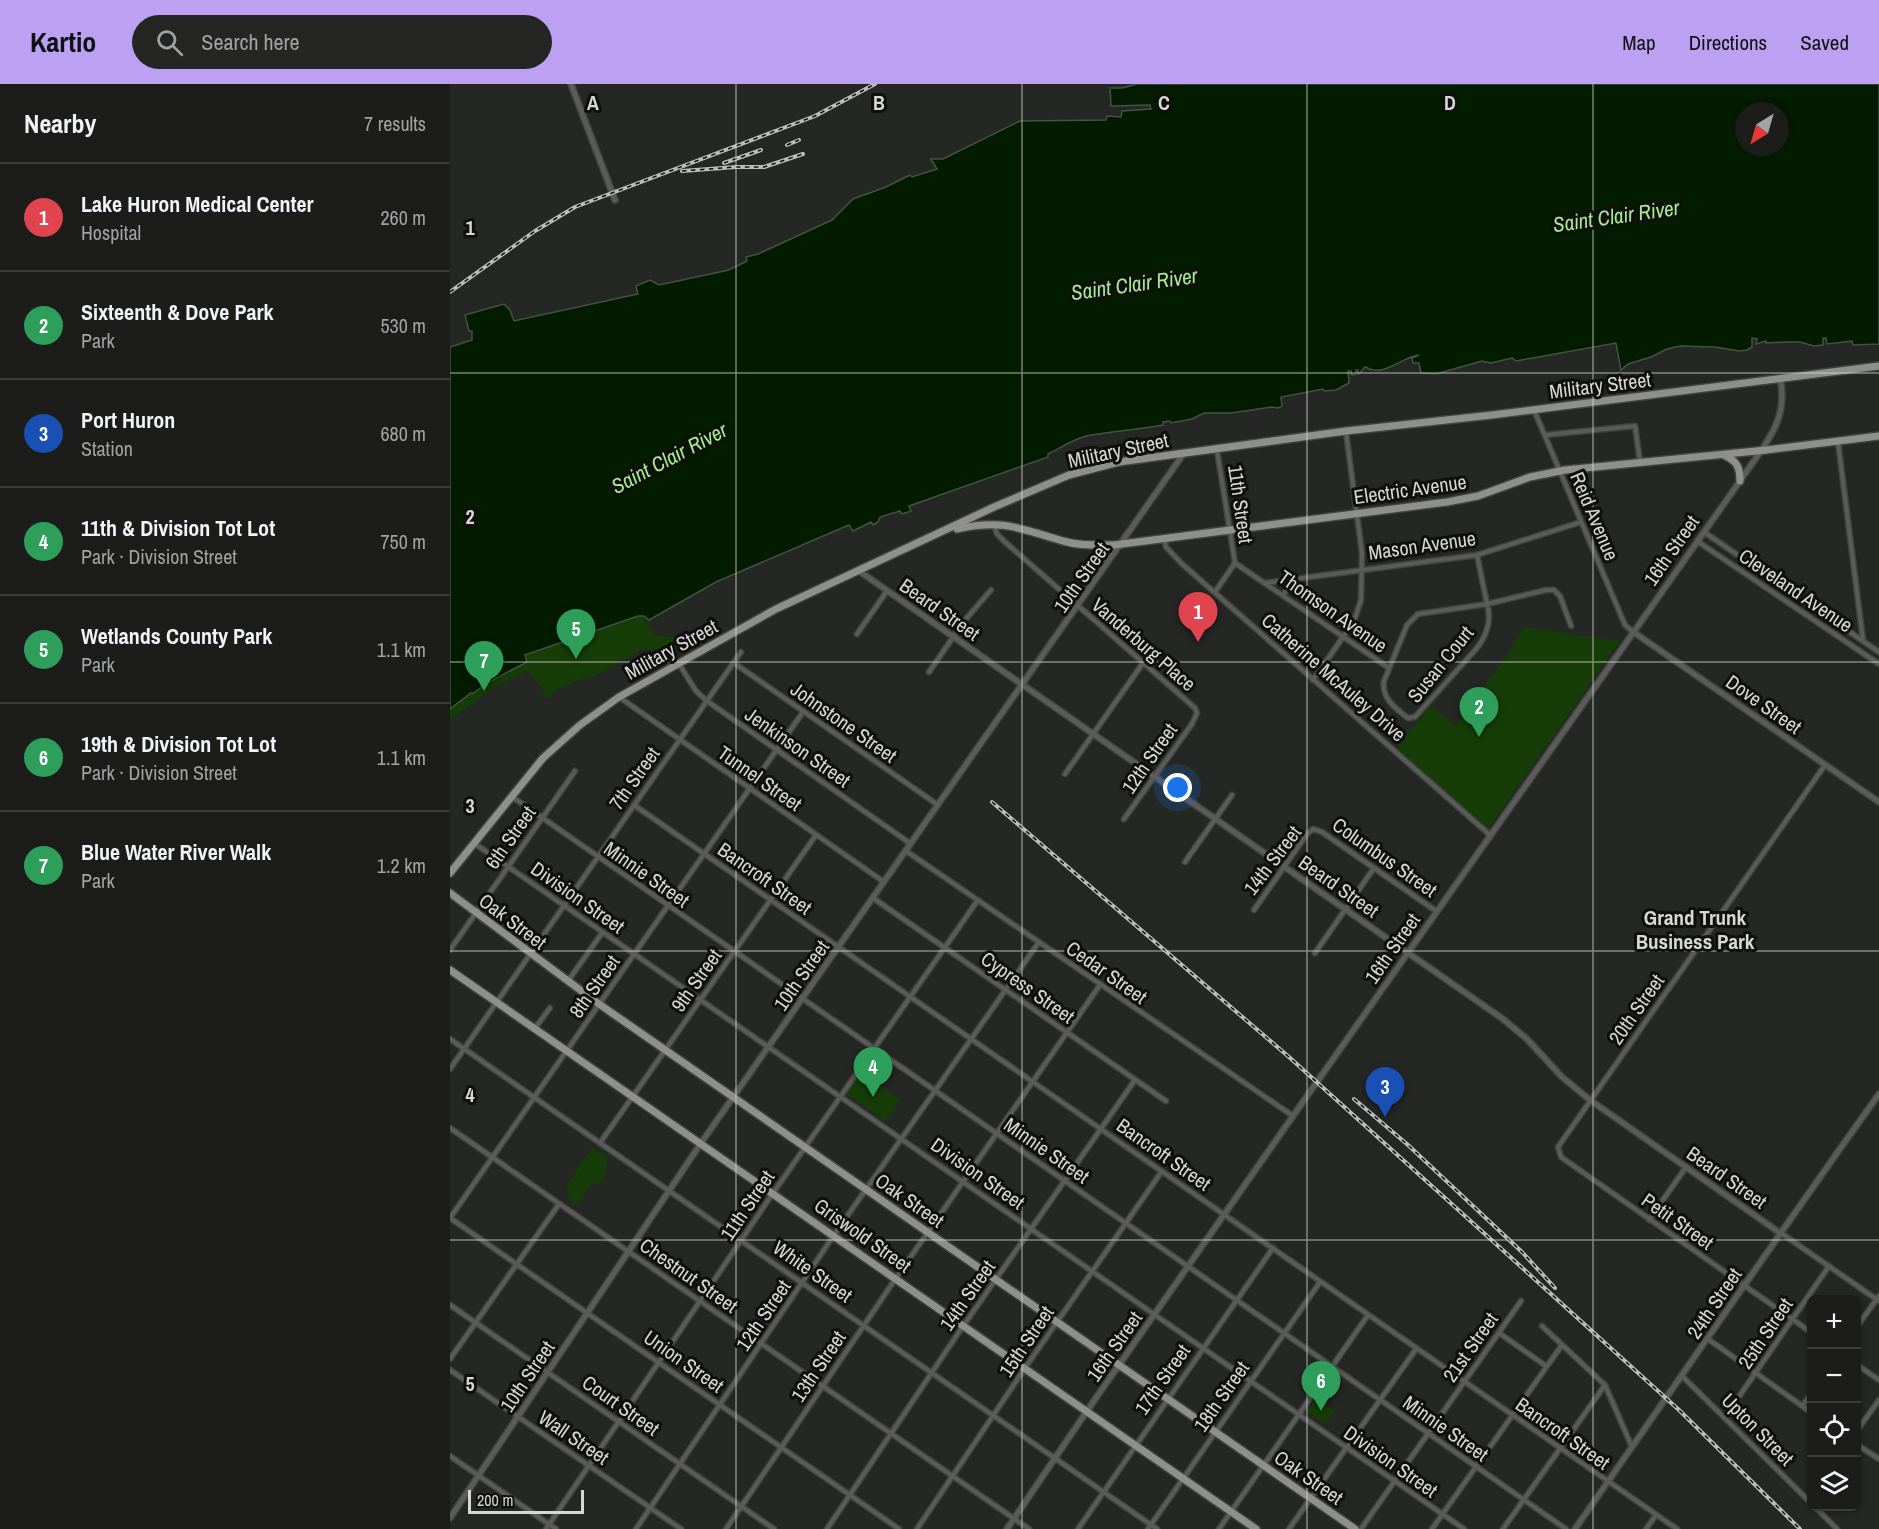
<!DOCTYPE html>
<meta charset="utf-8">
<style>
:root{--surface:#1c1d1b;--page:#252624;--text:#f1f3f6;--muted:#a0a2a3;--line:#3a3b3a;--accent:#bca0f2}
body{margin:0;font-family:"Archivo Narrow",sans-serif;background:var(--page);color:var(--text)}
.controls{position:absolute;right:18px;bottom:18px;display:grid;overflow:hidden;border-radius:9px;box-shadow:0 2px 4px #0004}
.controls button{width:54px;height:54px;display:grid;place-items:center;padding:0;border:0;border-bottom:2px solid var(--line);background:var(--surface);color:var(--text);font:30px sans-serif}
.compass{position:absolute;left:1285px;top:18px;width:54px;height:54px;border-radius:50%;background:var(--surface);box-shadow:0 2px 4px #0004;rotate:217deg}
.scale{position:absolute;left:18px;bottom:15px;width:116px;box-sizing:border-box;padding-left:6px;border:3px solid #d6d7d6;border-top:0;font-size:16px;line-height:21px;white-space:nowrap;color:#d6d7d6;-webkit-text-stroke:4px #0f0f0e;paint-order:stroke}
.you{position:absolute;left:728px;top:704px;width:21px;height:21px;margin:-15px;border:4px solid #fff;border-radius:50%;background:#1a73e8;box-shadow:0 0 0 9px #1a73e833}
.badge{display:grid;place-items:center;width:39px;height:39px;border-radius:50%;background:var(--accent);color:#fff;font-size:20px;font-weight:700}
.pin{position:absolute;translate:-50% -50px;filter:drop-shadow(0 2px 3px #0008)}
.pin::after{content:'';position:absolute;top:32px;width:21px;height:18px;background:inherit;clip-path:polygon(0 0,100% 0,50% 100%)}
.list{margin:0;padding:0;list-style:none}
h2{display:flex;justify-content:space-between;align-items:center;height:78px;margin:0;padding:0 24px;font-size:26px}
h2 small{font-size:20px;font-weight:400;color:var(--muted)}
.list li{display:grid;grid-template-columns:39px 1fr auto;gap:18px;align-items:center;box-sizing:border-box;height:108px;padding:0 24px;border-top:2px solid var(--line)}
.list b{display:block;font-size:22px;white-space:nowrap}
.list p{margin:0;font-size:20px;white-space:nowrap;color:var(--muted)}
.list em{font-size:20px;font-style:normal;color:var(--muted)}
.icon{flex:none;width:33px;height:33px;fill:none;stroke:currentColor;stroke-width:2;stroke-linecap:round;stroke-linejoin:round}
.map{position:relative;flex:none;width:1429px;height:1445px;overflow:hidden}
header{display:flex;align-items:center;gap:36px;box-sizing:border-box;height:84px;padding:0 30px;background:var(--accent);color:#111}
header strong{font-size:28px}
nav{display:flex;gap:33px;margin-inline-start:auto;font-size:21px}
.search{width:420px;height:54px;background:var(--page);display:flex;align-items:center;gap:15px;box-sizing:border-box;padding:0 21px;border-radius:33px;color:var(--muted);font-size:22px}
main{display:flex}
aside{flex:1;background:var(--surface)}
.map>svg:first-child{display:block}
</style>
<header>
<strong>Kartio</strong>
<div class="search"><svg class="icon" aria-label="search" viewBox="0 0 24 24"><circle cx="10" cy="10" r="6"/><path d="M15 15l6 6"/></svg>Search here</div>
<nav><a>Map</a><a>Directions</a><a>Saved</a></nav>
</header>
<main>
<aside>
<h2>Nearby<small>7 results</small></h2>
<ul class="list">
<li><span class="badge" style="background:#e0444e">1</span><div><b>Lake Huron Medical Center</b><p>Hospital</p></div><em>260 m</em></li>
<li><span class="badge" style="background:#2e9e5b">2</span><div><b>Sixteenth &amp; Dove Park</b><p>Park</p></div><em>530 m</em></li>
<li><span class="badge" style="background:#1a4fb4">3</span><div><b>Port Huron</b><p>Station</p></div><em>680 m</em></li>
<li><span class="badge" style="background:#2e9e5b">4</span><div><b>11th &amp; Division Tot Lot</b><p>Park · Division Street</p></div><em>750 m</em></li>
<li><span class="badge" style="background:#2e9e5b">5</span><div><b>Wetlands County Park</b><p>Park</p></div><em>1.1 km</em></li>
<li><span class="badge" style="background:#2e9e5b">6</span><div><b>19th &amp; Division Tot Lot</b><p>Park · Division Street</p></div><em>1.1 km</em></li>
<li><span class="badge" style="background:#2e9e5b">7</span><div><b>Blue Water River Walk</b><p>Park</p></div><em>1.2 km</em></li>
</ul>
</aside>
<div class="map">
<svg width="1429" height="1445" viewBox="0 0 1429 1445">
<rect width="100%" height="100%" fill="#252724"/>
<!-- green -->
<g fill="#163d07">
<path d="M 188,532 L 192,532 L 207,552 L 252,556 L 229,568 L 206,565 L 191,566 L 139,595 L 136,593 L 107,606 L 98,615 L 79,587 L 47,602 L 0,636 L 0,625 L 21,609 L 24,609 C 39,596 59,588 77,578 L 75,571 Z"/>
<path d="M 1073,543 L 1170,557 L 1038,745 L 946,664 L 981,621 L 1005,642 L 1057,571 Z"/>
<path d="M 411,989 L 450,1016 L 436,1037 L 396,1010 Z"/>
<path d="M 142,1063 L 158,1074 L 154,1093 L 151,1099 L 142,1099 L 127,1120 L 119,1114 L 117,1101 Z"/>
<path d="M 866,1314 L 885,1327 L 875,1340 L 857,1327 Z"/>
</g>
<!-- water -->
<path fill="#031c00" stroke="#425440" stroke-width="1.5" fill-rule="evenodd" d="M 687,0 L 1429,0 L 1429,260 L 1403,261 L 1402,257 L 1377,260 L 1376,254 L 1373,254 L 1373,261 L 1364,262 L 1350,258 L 1336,258 L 1316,259 L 1316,257 L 1306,260 L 1307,255 L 1302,254 L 1302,263 L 1297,266 L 1289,267 L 1265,263 L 1230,262 L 1217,265 L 1201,273 L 1178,280 L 1171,286 L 1166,259 L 1066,277 L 1062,274 L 1041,279 L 1032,277 L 986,290 L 971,289 L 969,279 L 963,279 L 962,274 L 969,271 C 951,273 935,294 915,283 L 909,290 L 908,286 L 906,286 L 906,290 L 902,291 L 901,287 L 898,287 L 899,299 L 886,306 L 874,307 L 873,305 L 831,313 L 832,322 L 828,324 L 822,323 L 781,329 L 754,329 L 742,335 L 721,339 L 720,337 L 713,338 L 713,341 C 687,346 661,347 636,352 C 621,356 611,364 598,370 L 598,373 L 459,422 L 461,427 L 452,430 L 450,427 L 430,433 L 428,438 L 423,441 L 421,438 L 403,447 L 399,441 L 266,498 L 199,536 L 194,532 L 188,532 L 75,571 L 77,578 C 59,588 39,596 24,609 L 21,609 L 0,625 L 0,263 L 22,256 L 22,247 L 19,247 L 15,231 L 54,220 L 60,226 L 64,237 L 188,210 L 186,202 L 200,196 L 209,201 L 279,186 L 297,177 L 296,173 L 308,170 L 382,136 L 403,115 L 436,103 L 460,91 L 462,93 L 487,85 L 481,75 L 493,75 L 570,37 L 656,36 L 657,32 L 671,33 L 672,27 L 701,25 L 700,21 L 661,22 L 660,4 L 672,4 ZM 1294,27 L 1330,27 L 1330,63 L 1294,63 Z"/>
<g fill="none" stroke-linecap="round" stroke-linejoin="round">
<defs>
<g id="minor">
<path d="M 1084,326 L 1175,541 L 1182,547"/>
<path d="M 1095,351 L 1185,342 L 1190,378"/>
<path d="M 1388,358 L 1413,556"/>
<path d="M 544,441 L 547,450 L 555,458 L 745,624 L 747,629 L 742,640 L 674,735"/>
<path d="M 1254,448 L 1429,568"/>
<path d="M 714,454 L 716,463 L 731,479 L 1040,751"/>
<path d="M 1247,457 L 1429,580"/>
<path d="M 1027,471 L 1037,520 C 1042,536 1037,551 1027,564 L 965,633 L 958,634 C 946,625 931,614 934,597 L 957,541 L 968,530 L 1037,520 L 1096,506 L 1104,506 L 1110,512 L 1121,542"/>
<path d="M 785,479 L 939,584"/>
<path d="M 815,499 L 1027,471 L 1131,438"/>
<path d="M 765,508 L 785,479 L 767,366"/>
<path d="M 833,511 L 844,494"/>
<path d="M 407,550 L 437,507"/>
<path d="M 284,579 L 488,721"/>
<path d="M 229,580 L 246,607 L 257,617 L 461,760"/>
<path d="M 479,588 L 515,536 L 541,506"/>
<path d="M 863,596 L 893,553 L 905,534 L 911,516 L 912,469 L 896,348"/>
<path d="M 169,613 L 434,798"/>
<path d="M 615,690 L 693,579"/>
<path d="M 61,712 L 1116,1445"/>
<path d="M 184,721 L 1227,1445"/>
<path d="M 24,759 L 1014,1445"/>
<path d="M 456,767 L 843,1032"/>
<path d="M 735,778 L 782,711"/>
<path d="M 423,814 L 716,1017"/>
<path d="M 804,826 L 857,750 L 863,745 L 872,748 L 986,827"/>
<path d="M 0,866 L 125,687"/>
<path d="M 865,869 L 924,784"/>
<path d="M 118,897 L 152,849"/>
<path d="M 85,944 L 100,924"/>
<path d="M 0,955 L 707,1445"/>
<path d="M 0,985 L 291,568"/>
<path d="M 0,1044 L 579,1445"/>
<path d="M 150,1059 L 366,751"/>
<path d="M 0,1134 L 353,628"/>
<path d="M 0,1134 L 449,1445"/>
<path d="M 1199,1136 L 1236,1083"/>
<path d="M 1331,1149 L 1429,1217"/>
<path d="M 0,1221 L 324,1445"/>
<path d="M 1092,1242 L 1155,1301 L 1182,1363"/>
<path d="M 1406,1244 L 1429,1212"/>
<path d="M 1049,1249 L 1096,1282"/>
<path d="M 1362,1249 L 1111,1073 L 1108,1063 L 1375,681"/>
<path d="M 1258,1255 L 1362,1329"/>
<path d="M 0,1275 L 109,1120"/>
<path d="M 1406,1280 L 1429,1296"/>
<path d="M 0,1286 L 231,1445"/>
<path d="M 1232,1292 L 1362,1420"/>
<path d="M 1352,1322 L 1362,1309"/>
<path d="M 1275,1333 L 1379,1182"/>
<path d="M 1406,1348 L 1429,1316"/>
<path d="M 1406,1360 L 1429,1375"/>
<path d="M 0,1372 L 106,1445"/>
<path d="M 1364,1422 L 1387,1445"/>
<path d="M 96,1445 L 323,1109 L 528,816"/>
<path d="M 186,1445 L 384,1151 L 589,858"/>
<path d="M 276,1445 L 446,1194 L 650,901"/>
<path d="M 377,1445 L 509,1248 L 685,996"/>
<path d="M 467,1445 L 575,1284 L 712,1087"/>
<path d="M 628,1445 L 823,1164"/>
<path d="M 698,1445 L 870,1198"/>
<path d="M 769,1445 L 918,1231"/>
<path d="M 839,1445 L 966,1265"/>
<path d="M 911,1445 L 1071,1217"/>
<path d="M 982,1445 L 1112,1261"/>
<path d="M 1053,1445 L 1155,1301"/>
<path d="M 1196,1445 L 1206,1431"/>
</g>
<g id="tertiary">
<path d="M 121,0 L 165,116"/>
<path d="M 409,487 L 1053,935 L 1077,955 L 1112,993 L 1140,1016 L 1330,1149"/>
<path d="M 1182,547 L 1429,718"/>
<path d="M 0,1434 L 251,1059 L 734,369"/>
<path d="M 557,1445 L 641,1321 L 843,1032 L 1290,397 C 1312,363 1340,338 1330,294"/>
<path d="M 1125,1445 C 1226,1300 1326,1154 1429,1010"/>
</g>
<g id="primary">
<path d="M 1274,371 C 1287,377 1290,383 1290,397"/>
<path d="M 507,445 C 555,434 572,446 617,458 C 632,462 648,461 664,461 L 997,418 L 1028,412 L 1080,393 L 1115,386 L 1316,366 L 1429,352"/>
<path d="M 0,789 L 93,674 L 130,641 L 169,613 L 326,525 L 544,423 L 619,391 L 669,378 L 896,347 L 1042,331 L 1429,282"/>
<path d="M 0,809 L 149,920 L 905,1445"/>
<path d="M 0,886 L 806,1445"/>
</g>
</defs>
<!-- minor casing -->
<use href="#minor" stroke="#414340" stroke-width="7"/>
<!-- tertiary casing -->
<use href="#tertiary" stroke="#414340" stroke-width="8"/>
<!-- primary casing -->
<use href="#primary" stroke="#414340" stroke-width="10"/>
<!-- minor -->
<use href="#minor" stroke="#5b5b5a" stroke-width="4"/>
<!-- tertiary -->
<use href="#tertiary" stroke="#5b5b5a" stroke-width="5"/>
<!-- primary -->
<use href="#primary" stroke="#8f908e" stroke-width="7"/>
<defs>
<g id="rail">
<path d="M 337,61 L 349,56"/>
<path d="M 274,79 L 311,66"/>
<path d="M 232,87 L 286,83 L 314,83 L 353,70"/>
<path d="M 0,208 L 85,147 L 125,123 L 365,32 L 425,0"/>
<path d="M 542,718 L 839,973 L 1036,1151 L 1229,1326 L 1350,1445"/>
<path d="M 904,1015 L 958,1061 L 1072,1168 L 1105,1204"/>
</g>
</defs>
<!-- rail casing -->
<use href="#rail" stroke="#bcbdbc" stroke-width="4"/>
<!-- rail -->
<use href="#rail" stroke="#0f0f0e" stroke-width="1.5" stroke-dasharray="4.5" stroke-linecap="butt"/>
</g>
<!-- grid -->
<path fill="none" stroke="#d6d7d6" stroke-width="1.5" stroke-opacity="0.55" d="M 286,0 L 286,1445M 572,0 L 572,1445M 857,0 L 857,1445M 1143,0 L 1143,1445M 0,289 L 1429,289M 0,578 L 1429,578M 0,867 L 1429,867M 0,1156 L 1429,1156"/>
<g text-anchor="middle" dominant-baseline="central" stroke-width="6" stroke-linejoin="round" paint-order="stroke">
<!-- street labels -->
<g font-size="20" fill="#d6d7d6" stroke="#0f0f0e">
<text transform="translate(1150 301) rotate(-7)">Military Street</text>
<text transform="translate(668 366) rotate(-12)">Military Street</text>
<text transform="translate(960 405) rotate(-8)">Electric Avenue</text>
<text transform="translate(791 420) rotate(82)">11th Street</text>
<text transform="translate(1145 432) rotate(67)">Reid Avenue</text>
<text transform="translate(972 461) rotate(-8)">Mason Avenue</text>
<text transform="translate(1221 466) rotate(-55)">16th Street</text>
<text transform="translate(631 493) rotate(-55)">10th Street</text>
<text transform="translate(1346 506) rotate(34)">Cleveland Avenue</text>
<text transform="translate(490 525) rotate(35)">Beard Street</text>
<text transform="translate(883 527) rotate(35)">Thomson Avenue</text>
<text transform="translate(694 560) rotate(41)">Vanderburg Place</text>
<text transform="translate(221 565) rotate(-29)">Military Street</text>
<text transform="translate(990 580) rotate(-51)">Susan Court</text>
<text transform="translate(884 593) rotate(41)">Catherine McAuley Drive</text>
<text transform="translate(1314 620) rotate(35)">Dove Street</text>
<text transform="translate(394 638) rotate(35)">Johnstone Street</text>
<text transform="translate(348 663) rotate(35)">Jenkinson Street</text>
<text transform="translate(699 674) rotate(-55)">12th Street</text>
<text transform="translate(184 694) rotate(-55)">7th Street</text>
<text transform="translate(310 694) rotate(35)">Tunnel Street</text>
<text transform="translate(60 753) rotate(-55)">6th Street</text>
<text transform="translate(935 773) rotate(35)">Columbus Street</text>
<text transform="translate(822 776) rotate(-53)">14th Street</text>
<text transform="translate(197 790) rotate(35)">Minnie Street</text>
<text transform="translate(315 794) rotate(35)">Bancroft Street</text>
<text transform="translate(889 802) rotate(35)">Beard Street</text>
<text transform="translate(128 813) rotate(35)">Division Street</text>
<text transform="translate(63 837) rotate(37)">Oak Street</text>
<text transform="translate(942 864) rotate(-55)">16th Street</text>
<text transform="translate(657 888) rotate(35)">Cedar Street</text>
<text transform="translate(351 891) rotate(-55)">10th Street</text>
<text transform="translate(246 896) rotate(-55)">9th Street</text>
<text transform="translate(144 902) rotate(-55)">8th Street</text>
<text transform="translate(578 903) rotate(35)">Cypress Street</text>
<text transform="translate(1186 925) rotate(-55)">20th Street</text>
<text transform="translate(597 1066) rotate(35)">Minnie Street</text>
<text transform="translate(714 1070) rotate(35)">Bancroft Street</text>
<text transform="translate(528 1089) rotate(35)">Division Street</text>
<text transform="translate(1277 1093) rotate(35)">Beard Street</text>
<text transform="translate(460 1116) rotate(35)">Oak Street</text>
<text transform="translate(297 1121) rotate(-56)">11th Street</text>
<text transform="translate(1228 1137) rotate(35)">Petit Street</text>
<text transform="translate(413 1151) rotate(35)">Griswold Street</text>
<text transform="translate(363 1187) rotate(35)">White Street</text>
<text transform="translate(239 1191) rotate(35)">Chestnut Street</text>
<text transform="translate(517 1211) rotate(-55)">14th Street</text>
<text transform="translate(1264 1219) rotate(-56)">24th Street</text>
<text transform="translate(313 1231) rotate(-56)">12th Street</text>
<text transform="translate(1315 1249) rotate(-56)">25th Street</text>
<text transform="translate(576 1257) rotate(-56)">15th Street</text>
<text transform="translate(664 1262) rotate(-55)">16th Street</text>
<text transform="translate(1020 1263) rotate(-55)">21st Street</text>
<text transform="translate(234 1277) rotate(35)">Union Street</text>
<text transform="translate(368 1282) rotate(-56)">13th Street</text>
<text transform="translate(77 1292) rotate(-56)">10th Street</text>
<text transform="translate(712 1295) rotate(-55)">17th Street</text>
<text transform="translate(771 1312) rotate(-55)">18th Street</text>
<text transform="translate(171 1321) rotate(35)">Court Street</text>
<text transform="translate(996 1344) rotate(35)">Minnie Street</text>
<text transform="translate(1308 1345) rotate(45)">Upton Street</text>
<text transform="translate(1113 1349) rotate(35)">Bancroft Street</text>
<text transform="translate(124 1353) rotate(34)">Wall Street</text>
<text transform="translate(941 1377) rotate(35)">Division Street</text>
<text transform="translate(859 1393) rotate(35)">Oak Street</text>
</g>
<!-- water labels -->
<g font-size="21" font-style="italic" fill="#a4ec8e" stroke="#0f0f0e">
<text transform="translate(1166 132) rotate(-8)">Saint Clair River</text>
<text transform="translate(684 200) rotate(-8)">Saint Clair River</text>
<text transform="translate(219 374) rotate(-28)">Saint Clair River</text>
</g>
<!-- neighbourhood labels -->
<g font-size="21" font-weight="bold" fill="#d6d7d6" stroke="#0f0f0e">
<text x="1245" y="833">Grand Trunk<tspan x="1245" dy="24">Business Park</tspan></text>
</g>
</g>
<g font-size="20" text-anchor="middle" font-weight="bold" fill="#d6d7d6" stroke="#0f0f0e" stroke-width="6" stroke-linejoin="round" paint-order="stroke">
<text x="143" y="26">A</text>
<text x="429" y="26">B</text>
<text x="714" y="26">C</text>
<text x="1000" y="26">D</text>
<text x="20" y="151">1</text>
<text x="20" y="440">2</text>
<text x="20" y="729">3</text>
<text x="20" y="1018">4</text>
<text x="20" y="1307">5</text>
</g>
</svg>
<div class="controls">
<button>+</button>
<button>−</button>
<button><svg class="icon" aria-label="locate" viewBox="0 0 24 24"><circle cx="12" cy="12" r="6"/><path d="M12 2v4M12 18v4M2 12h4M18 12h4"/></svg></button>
<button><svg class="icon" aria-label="layers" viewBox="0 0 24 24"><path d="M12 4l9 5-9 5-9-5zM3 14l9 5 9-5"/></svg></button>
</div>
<svg class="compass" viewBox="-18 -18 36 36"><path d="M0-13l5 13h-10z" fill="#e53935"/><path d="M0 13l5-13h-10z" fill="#a0a2a3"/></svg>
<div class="scale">200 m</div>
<div class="you"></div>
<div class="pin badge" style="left:748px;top:558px;background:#e0444e">1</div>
<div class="pin badge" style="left:1029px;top:653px;background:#2e9e5b">2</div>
<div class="pin badge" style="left:935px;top:1033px;background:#1a4fb4">3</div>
<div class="pin badge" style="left:423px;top:1013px;background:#2e9e5b">4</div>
<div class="pin badge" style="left:126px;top:575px;background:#2e9e5b">5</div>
<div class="pin badge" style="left:871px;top:1327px;background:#2e9e5b">6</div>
<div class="pin badge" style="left:34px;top:607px;background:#2e9e5b">7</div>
</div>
</main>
